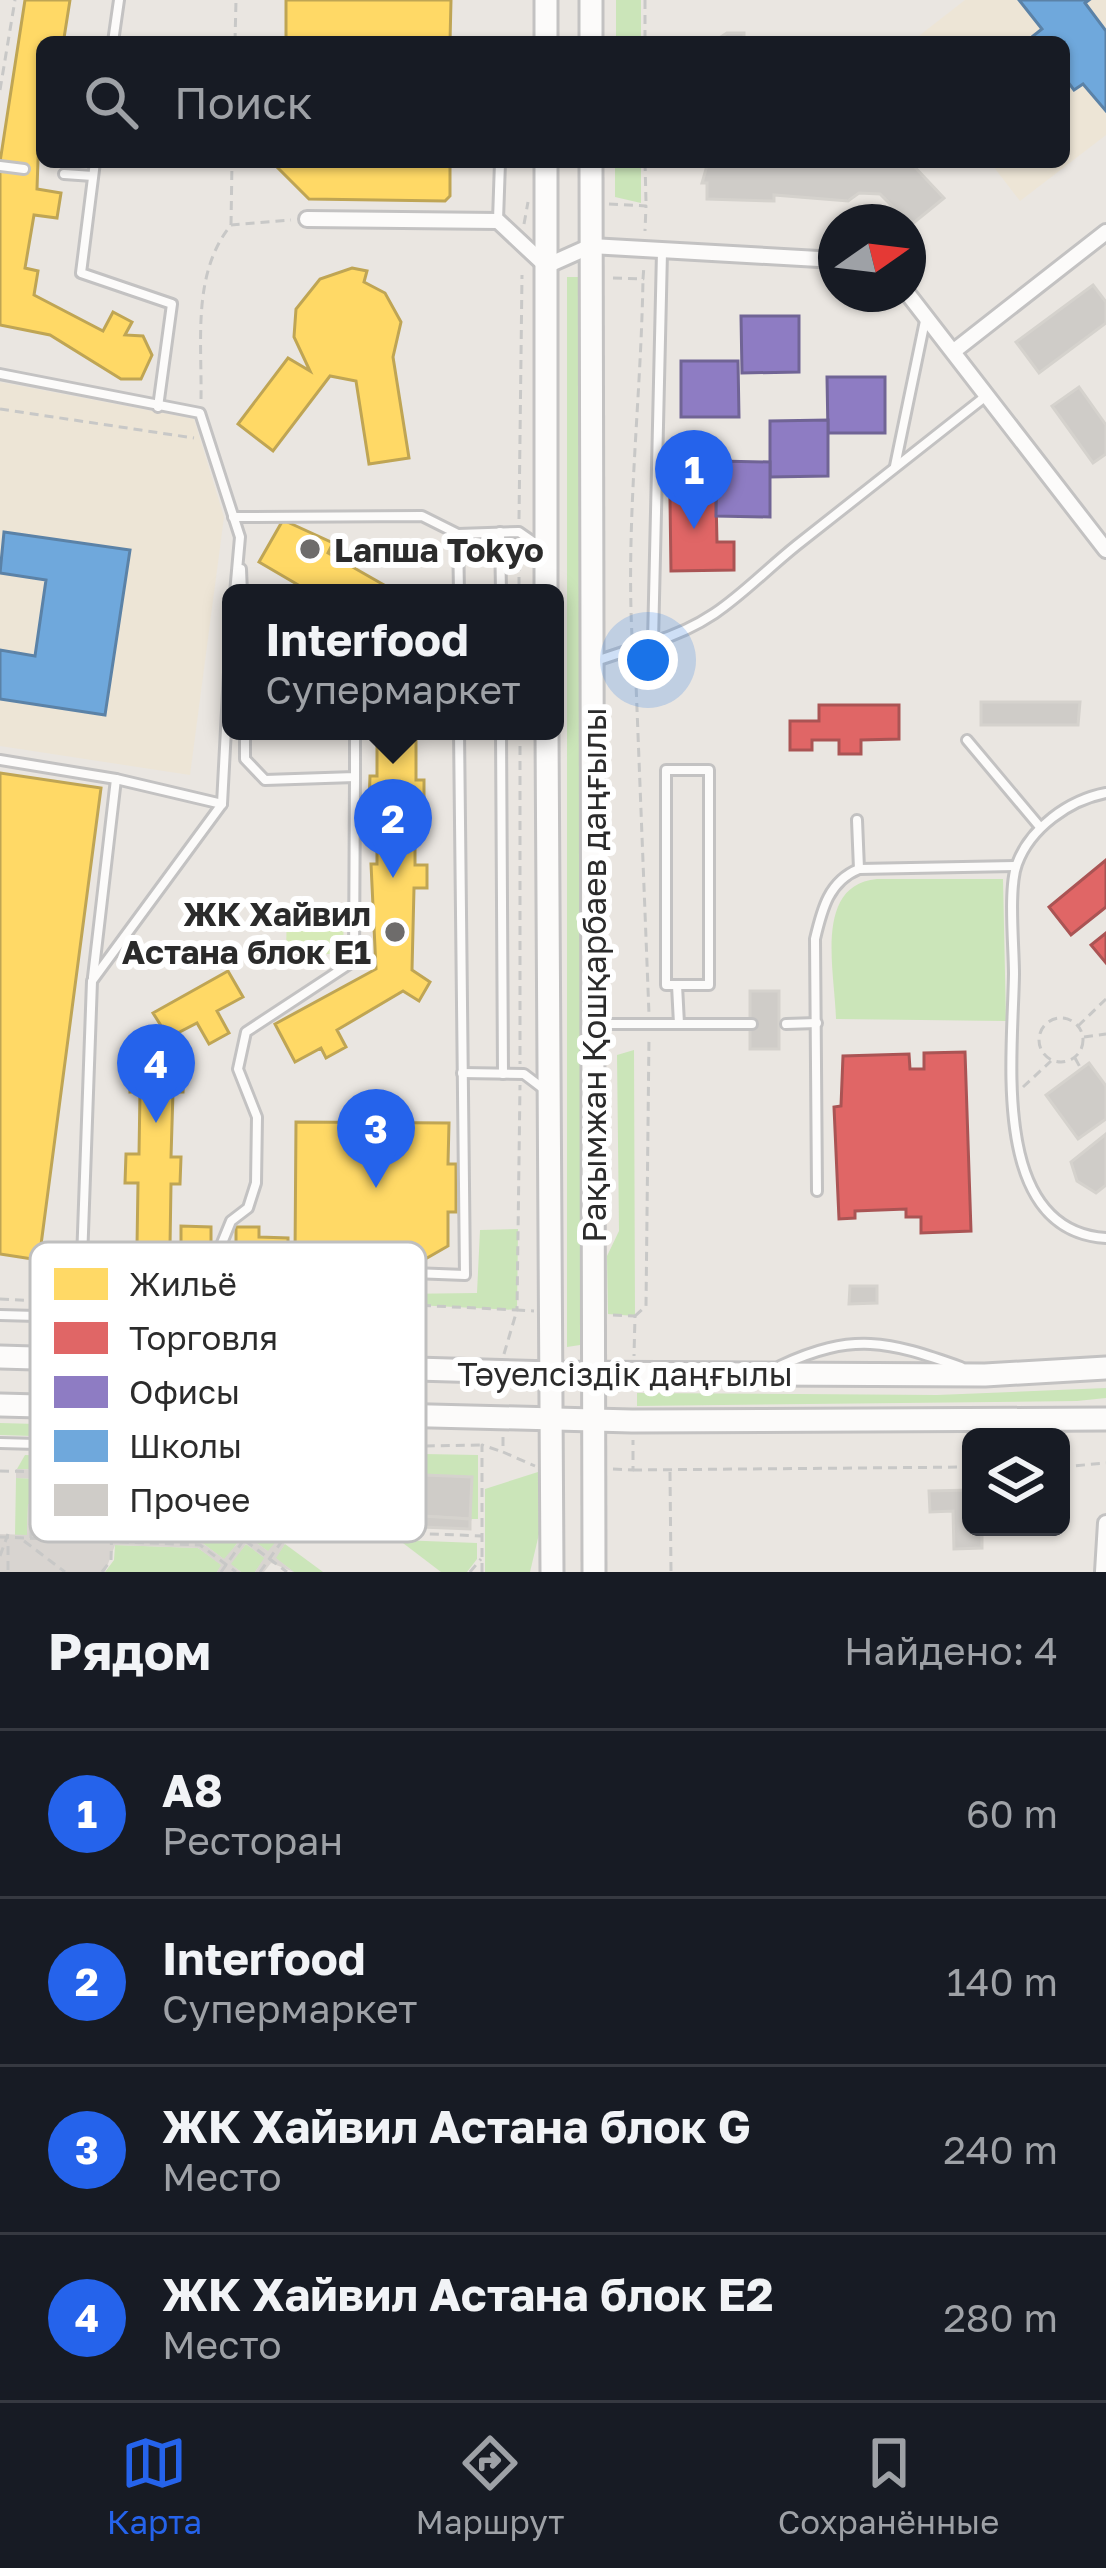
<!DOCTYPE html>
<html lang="ru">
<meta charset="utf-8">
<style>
:root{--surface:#171b24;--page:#242831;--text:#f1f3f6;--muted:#9ea1a6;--line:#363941;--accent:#2563eb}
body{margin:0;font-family:"Golos Text",sans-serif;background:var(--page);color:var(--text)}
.controls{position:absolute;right:36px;bottom:36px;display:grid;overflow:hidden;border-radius:18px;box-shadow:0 3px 9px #0004}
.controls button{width:108px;height:108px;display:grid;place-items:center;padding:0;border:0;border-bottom:3px solid var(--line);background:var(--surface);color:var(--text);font:60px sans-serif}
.compass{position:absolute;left:818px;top:204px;width:108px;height:108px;border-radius:50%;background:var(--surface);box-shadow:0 3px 9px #0004;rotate:76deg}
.you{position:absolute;left:648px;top:660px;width:42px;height:42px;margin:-30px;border:9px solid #fff;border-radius:50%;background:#1a73e8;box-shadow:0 0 0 18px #1a73e833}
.badge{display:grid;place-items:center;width:78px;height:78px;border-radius:50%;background:var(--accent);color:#fff;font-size:39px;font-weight:700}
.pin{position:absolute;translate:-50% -99px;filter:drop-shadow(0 3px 6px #0008)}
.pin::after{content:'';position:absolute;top:63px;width:42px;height:36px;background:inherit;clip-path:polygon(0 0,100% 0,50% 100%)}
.popup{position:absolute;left:222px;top:584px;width:342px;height:156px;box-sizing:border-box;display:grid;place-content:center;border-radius:18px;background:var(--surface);filter:drop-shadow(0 3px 9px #0005);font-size:39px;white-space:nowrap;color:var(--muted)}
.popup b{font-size:45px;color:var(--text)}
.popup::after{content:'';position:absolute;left:50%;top:100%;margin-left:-24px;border:24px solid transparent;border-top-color:var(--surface)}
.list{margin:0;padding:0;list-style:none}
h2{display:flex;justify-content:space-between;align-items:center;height:156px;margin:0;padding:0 48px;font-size:51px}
h2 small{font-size:39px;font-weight:400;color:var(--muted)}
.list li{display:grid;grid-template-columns:78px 1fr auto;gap:36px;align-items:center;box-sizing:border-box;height:168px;padding:0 48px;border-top:3px solid var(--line)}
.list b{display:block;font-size:45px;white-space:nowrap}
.list p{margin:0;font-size:39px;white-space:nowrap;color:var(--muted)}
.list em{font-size:39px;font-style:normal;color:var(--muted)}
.icon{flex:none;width:66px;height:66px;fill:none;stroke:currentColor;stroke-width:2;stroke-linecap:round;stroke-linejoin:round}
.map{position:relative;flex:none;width:1106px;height:1572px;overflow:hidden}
.search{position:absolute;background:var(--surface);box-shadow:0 3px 9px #0004;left:36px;right:36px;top:36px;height:132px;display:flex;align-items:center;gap:30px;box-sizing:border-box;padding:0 42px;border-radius:18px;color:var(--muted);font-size:45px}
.sheet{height:828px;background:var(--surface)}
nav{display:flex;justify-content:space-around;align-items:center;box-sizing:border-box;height:168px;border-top:3px solid var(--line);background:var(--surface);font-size:33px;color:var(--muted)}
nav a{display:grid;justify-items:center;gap:6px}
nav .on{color:var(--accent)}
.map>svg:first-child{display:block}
</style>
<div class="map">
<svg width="1106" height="1572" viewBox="0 0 1106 1572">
<rect width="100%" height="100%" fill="#eae6e1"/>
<!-- education -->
<g fill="#ede5d6">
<path d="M 965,0 L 1106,0 L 1106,135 L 1020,201 L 990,162 L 1064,162 L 1064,42 L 911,42 Z"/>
<path d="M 0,382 L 194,419 L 224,517 L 190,775 L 0,746 Z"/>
</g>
<!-- green -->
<g fill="#cbe5b9">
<rect x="616" y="0" width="25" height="42"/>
<path d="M 615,162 L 641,162 L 641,203 L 615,197 Z"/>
<path d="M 567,277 L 582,277 L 583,1313 L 580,1345 L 567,1347 Z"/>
<path d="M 1003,879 L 1006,1021 L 836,1019 C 835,972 813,885 877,879 Z"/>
<path d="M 634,1050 L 635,1316 L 608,1314 L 607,1256 L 619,1231 L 617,1055 Z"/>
<path d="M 518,1229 L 517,1310 L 395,1304 L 396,1294 L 477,1293 L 480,1230 Z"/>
<path d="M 1106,1388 L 1106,1398 L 1077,1401 L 637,1406 L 637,1393 L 937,1395 Z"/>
<path d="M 0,1423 L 363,1433 L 329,1445 L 0,1435 Z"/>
<path d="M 424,1454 L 478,1455 L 478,1519 L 470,1519 L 472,1478 L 424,1475 Z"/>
<path d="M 25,1455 L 117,1458 L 116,1472 L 17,1469 Z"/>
<path d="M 184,1460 L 298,1462 L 306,1476 L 184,1474 Z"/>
<path d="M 325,1461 L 362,1461 L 362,1475 L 320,1475 Z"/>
<path d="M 538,1472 L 539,1534 L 530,1572 L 485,1572 L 485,1489 Z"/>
<path d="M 16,1478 L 109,1481 L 108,1506 L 28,1504 L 27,1536 L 15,1535 Z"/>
<path d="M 117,1481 L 204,1483 L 203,1509 L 116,1506 Z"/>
<path d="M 211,1483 L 300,1485 L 268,1530 L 278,1539 L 269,1552 L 211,1510 Z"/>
<path d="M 321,1486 L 395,1486 L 393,1535 L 337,1493 L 321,1495 Z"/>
<path d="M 34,1511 L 108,1513 L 108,1538 L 33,1535 Z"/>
<path d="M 115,1513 L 209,1516 L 240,1539 L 225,1560 L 201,1542 L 114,1538 Z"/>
<path d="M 399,1540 L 477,1543 L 477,1559 L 467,1572 L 441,1572 Z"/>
<path d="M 246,1544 L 265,1558 L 255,1572 L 241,1572 L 230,1564 Z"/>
<path d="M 285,1544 L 323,1572 L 294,1572 L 275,1558 Z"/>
<path d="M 115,1545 L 198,1548 L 222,1565 L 217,1572 L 105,1572 L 114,1560 Z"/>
</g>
<!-- pitch -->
<path fill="#d6eab7" d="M 287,907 L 344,908 L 343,954 L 286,954 Z"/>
<!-- plaza -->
<path fill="#d8d4d0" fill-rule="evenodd" d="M 117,1458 L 184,1460 L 185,1474 L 306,1476 L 300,1485 L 211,1484 L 211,1510 L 268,1551 L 278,1539 L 285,1544 L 276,1558 L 294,1572 L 271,1563 L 264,1572 L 255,1572 L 264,1558 L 246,1544 L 231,1564 L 241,1572 L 217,1572 L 221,1565 L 198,1548 L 115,1545 L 105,1572 L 0,1572 L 0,1534 L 27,1535 L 28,1504 L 108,1505 L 108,1481 L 16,1478 L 16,1469 L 116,1472 ZM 117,1481 L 203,1483 L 203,1508 L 117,1506 ZM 35,1511 L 108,1513 L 108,1537 L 34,1535 ZM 115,1514 L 209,1516 L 240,1540 L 224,1559 L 201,1542 L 115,1538 Z"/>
<!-- homes -->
<g fill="#ffd966" stroke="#bfa554" stroke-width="3">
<path d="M 25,0 L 70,0 L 64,38 L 87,42 L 42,42 L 37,189 L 61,193 L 57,218 L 34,215 L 25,268 L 38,271 L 34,295 L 103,331 L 113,312 L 132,322 L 125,335 L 143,336 L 152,355 L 141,379 L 121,379 L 50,335 L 0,325 L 0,162 Z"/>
<path d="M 286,0 L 451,0 L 450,42 L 286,42 Z"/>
<path d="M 272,162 L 450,162 L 450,196 L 445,201 L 309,199 Z"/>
<path d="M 352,268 L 367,271 L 364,282 L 385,293 L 401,322 L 393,357 L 409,458 L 369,464 L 356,381 L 330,376 L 273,451 L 238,424 L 288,358 L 310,371 L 294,337 L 296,309 L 320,279 Z"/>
<path d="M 283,520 L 333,543 L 328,553 L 398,593 L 326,593 L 316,587 L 312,593 L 259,562 Z"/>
<path d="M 377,731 L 416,731 L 416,780 L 424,780 L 424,802 L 415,802 L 415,865 L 427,865 L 427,888 L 414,888 L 412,970 L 430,982 L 419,1001 L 403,991 L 337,1030 L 346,1047 L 326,1058 L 321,1048 L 295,1062 L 275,1024 L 376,969 L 371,864 L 377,864 L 377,804 L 369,804 L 370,776 L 377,776 Z"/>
<path d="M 0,773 L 101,788 L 39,1260 L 0,1254 Z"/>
<path d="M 228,971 L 243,997 L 217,1011 L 229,1033 L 209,1044 L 197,1023 L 174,1035 L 173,1069 L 184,1069 L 183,1092 L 173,1092 L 171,1157 L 181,1157 L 180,1184 L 171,1184 L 170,1246 L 181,1246 L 181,1226 L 211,1227 L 211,1243 L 236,1243 L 236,1227 L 259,1227 L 259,1237 L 288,1238 L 288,1272 L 262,1272 L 262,1281 L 232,1281 L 232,1271 L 206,1271 L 206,1280 L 145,1280 L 145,1273 L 126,1273 L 126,1246 L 137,1246 L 138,1183 L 125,1183 L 126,1154 L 139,1154 L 140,1092 L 130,1092 L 130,1066 L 140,1066 L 140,1043 L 163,1042 L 165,1032 L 153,1013 Z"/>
<path d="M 296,1122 L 449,1123 L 448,1164 L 456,1164 L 456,1212 L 448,1212 L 448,1246 L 427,1258 L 295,1257 Z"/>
</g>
<!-- shops -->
<g fill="#e06666" stroke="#aa5454" stroke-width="3">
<path d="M 670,499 L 716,499 L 717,542 L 734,542 L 734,570 L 671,571 Z"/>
<path d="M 819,705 L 899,705 L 899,739 L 861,740 L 861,754 L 839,754 L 839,740 L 812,740 L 812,750 L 790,750 L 790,721 L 819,721 Z"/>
<path d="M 1106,860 L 1106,907 L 1071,935 L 1049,907 Z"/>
<path d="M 1106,933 L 1106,963 L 1091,945 Z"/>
<path d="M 965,1052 L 971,1231 L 921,1233 L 921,1217 L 906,1217 L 906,1209 L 855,1211 L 855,1218 L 839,1219 L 834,1107 L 841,1106 L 843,1056 L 909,1054 L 910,1069 L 924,1069 L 924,1053 Z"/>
</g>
<!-- offices -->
<g fill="#8e7cc3" stroke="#706495" stroke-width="3">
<path d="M 741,316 L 799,316 L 799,372 L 742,373 Z"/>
<path d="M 681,361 L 738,361 L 739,417 L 681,417 Z"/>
<path d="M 827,377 L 885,377 L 885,433 L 828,433 Z"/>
<path d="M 828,420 L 828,476 L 770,477 L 770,421 Z"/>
<path d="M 717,461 L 770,462 L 770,517 L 716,516 Z"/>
</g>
<!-- schools -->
<g fill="#6fa8dc" stroke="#5b82a7" stroke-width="3">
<path d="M 1019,0 L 1089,0 L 1085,3 L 1106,31 L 1106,111 L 1083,84 L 1074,90 L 1064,77 L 1064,42 L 1037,42 L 1033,36 L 1042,29 Z"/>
<path d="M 4,532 L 130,550 L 105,715 L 0,699 L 0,650 L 35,656 L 46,580 L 0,573 Z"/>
</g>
<!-- building -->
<g fill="#cfccc8" stroke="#d5d2cd" stroke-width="3">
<path d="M 727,33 L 744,33 L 744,39 L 755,42 L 713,42 Z"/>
<path d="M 708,162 L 910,162 L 944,198 L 911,225 L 880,194 L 859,193 L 848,201 L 774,195 L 774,201 L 707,199 L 707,183 L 702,183 Z"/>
<path d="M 1093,285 L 1106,302 L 1106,323 L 1039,373 L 1016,342 Z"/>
<path d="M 1079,387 L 1106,425 L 1106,454 L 1093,463 L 1052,406 Z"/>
<path d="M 981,702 L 1080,702 L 1078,725 L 981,725 Z"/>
<rect x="750" y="991" width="29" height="58"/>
<path d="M 1089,1063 L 1106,1086 L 1106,1119 L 1078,1139 L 1046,1095 Z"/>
<path d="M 1106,1134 L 1106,1185 L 1096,1193 L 1077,1181 L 1071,1162 Z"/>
<path d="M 850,1286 L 877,1286 L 877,1303 L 849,1304 Z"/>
<path d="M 424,1475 L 472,1477 L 470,1519 L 422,1516 Z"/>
<path d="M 971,1490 L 971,1527 L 982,1527 L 982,1548 L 954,1549 L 953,1511 L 930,1512 L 929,1491 Z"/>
<path d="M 422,1516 L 470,1519 L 470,1529 L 422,1527 Z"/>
</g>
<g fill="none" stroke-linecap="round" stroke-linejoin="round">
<defs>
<g id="lane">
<path d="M 113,42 L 119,0"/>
<path d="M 95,162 L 81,273 L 172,304 L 158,407"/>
<path d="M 0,166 L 24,169"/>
<path d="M 64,174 L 93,176"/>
<path d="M 498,220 L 500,162"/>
<path d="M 0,374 L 200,413 L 240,537 L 235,593"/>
<path d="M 895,466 L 926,316"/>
<path d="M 233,517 L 422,516 L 458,534"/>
<path d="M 500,532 L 501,593"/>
<path d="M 241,569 L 242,593"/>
<path d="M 459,593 L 458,534 L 519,532 L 542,548"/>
<path d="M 653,642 C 720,622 745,587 797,545 C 860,495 923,445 986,396"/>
<path d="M 593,662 L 653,642 L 662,252"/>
<path d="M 245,731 L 245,759 L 265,780 L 355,777 L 355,731"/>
<path d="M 501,731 L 503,1074"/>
<path d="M 967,740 L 1040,827"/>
<path d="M 0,760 L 116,779 L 93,977"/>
<rect x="666" y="770" width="43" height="215"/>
<path d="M 116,779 L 222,804"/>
<path d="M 1106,793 C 1069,800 1030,828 1017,864 C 1008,888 1014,946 1014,974 C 1013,1054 989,1231 1106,1238"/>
<path d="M 857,820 L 859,869"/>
<path d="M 677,985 L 679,1024"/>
<path d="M 594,1024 L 752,1024"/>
<path d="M 786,1024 L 817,1023"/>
<path d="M 462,1073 L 524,1074 L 545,1090"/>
<path d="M 817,1191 L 815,939 C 822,909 829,881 859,869 L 1015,866"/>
<path d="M 222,1243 L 231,1221 L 248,1208 L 256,1183 L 257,1117 L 238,1069 L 246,1032 L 354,961 L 355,777"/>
<path d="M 0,1315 L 332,1324 L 375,1339 L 399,1362"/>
<path d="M 80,1316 L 92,981 L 222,804 L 231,635"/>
<path d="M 218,1322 L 220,1271"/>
<path d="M 375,1339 L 386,1272 L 465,1275 L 459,731"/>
<path d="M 780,1366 C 853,1332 888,1341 961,1367"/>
<path d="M 0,1443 L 329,1452 L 400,1423"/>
</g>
<g id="street">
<path d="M 307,219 L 498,221 L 546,266 L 591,246 L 836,260"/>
<path d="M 908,294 L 1106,550"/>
<path d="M 954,351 L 1106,232"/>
<path d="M 1103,1572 L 1106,1523"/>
</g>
<g id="secondary">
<path d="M 591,0 L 591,42"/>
<path d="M 546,42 L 546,0"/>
<path d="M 546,162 L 546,593"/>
<path d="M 591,162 L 594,1572"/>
<path d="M 547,731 L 552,1572"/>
<path d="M 0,1357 L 553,1373 L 985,1375 L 1106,1368"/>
<path d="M 0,1405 L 632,1421 L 1106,1419"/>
</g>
</defs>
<!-- lane casing -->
<use href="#lane" stroke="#c3c2c2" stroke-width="14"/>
<!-- street casing -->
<use href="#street" stroke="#c3c2c2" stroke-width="20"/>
<!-- secondary casing -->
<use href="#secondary" stroke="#c3c2c2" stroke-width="27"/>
<!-- path -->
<g stroke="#c8c8c7" stroke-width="3" stroke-dasharray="9 6" stroke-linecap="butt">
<path d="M 645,0 L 645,42"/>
<path d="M 235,42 L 236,0"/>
<path d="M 0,90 L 15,0"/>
<path d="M 645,162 L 646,202"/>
<path d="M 609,204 L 646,206 L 645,231"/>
<path d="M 524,224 L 528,202"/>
<path d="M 231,225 L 232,162"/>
<path d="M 613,278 L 643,279 L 644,265"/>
<path d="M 201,399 C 202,340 192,273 231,225 L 291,220"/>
<path d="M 0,409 L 194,438"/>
<path d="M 519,519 L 522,275"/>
<path d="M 519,547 L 519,593"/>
<path d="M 632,637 C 626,517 641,399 643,279"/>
<path d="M 635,658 L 649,1014"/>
<path d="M 520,731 L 520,1064"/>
<circle cx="1061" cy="1040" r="22"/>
<path d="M 1078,1026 L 1106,999"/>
<path d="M 1084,1037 L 1106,1034"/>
<path d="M 1075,1058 L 1081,1069"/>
<path d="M 1023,1087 L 1051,1061"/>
<path d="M 0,1299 L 70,1303"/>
<path d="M 98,1304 L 208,1305"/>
<path d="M 392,1304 L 517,1310 L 520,1085"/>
<path d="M 230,1305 L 370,1303"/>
<path d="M 613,1315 L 635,1316 L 634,1356"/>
<path d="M 635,1316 L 646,1306 L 649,1036"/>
<path d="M 504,1354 L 517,1310 L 534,1311"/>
<path d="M 401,1437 L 410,1455 L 408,1533 L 482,1536"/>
<path d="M 503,1437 L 503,1452 L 535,1466"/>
<path d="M 1061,1467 L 1106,1463"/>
<path d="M 613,1469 L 633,1470 L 633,1440"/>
<path d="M 633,1470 L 971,1467"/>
<path d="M 0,1471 L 367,1480 L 426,1446 L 482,1445"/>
<path d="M 670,1472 L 671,1572"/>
<path d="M 207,1512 L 207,1479"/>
<path d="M 0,1537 L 200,1545 L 236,1572"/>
<path d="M 396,1537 L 406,1525"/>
<path d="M 31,1538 L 31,1507 L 207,1512 L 287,1572"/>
<path d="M 24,1541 L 65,1572"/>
<path d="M 8,1546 L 8,1572"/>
<path d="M 0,1556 L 8,1534"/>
<path d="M 102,1572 L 111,1560 L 113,1477"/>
<path d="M 221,1572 L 243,1541"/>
<path d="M 260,1572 L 282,1541"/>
<path d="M 470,1572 L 481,1559"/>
<path d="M 482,1572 L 482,1445 L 503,1452"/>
</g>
<!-- lane -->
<use href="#lane" stroke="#fcfbfa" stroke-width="8"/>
<!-- street -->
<use href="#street" stroke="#fcfbfa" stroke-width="14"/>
<!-- secondary -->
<use href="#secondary" stroke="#fcfbfa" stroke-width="21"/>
</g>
<!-- markers -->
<g fill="#6e6c6b" stroke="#fff" stroke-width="4.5">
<circle cx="310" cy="549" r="12"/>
<circle cx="395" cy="932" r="12"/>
</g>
<g text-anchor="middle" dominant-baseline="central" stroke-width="12" stroke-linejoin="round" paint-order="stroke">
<!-- poi labels -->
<g font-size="33" font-weight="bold" fill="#2b2b2b" stroke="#fff" text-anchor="start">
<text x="334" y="549">Lапша Tokyo</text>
<text x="371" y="913" text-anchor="end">ЖК Хайвил<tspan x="371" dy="38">Астана блок E1</tspan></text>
</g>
<!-- street labels -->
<g font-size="33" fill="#2b2b2b" stroke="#fff">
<text transform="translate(593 975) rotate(-90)">Рақымжан Қошқарбаев даңғылы</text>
<text x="625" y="1373">Тәуелсіздік даңғылы</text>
</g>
</g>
<!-- legend -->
<rect x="30" y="1242" width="396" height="300" rx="18" fill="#fff" stroke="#bfbfbf" stroke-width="3"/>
<rect x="54" y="1268" width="54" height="32" fill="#ffd966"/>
<rect x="54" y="1322" width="54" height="32" fill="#e06666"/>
<rect x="54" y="1376" width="54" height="32" fill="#8e7cc3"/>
<rect x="54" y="1430" width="54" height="32" fill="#6fa8dc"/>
<rect x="54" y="1484" width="54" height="32" fill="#cfccc8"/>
<g font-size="33" fill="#2b2b2b">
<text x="129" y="1296">Жильё</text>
<text x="129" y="1350">Торговля</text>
<text x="129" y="1404">Офисы</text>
<text x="129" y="1458">Школы</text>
<text x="129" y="1512">Прочее</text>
</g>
</svg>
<div class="controls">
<button><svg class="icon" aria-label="layers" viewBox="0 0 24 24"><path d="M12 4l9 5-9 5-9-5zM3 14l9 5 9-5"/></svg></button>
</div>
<svg class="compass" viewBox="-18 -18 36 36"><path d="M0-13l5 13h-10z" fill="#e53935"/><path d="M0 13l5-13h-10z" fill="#9ea1a6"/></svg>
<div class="you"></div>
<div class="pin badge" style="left:694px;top:529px">1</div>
<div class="pin badge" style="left:393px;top:878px">2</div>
<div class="popup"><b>Interfood</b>Супермаркет</div>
<div class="pin badge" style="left:376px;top:1188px">3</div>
<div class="pin badge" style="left:156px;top:1123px">4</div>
<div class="search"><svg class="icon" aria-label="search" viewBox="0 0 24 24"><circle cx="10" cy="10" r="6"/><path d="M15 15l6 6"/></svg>Поиск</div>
</div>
<section class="sheet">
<h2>Рядом<small>Найдено: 4</small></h2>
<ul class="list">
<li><span class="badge">1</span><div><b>А8</b><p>Ресторан</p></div><em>60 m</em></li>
<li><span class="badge">2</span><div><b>Interfood</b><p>Супермаркет</p></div><em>140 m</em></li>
<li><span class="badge">3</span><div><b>ЖК Хайвил Астана блок G</b><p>Место</p></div><em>240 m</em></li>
<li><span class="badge">4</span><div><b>ЖК Хайвил Астана блок E2</b><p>Место</p></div><em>280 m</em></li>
</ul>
</section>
<nav>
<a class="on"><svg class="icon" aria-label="map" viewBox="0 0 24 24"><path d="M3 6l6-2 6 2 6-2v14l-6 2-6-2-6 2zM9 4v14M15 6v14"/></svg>Карта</a>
<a><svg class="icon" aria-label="directions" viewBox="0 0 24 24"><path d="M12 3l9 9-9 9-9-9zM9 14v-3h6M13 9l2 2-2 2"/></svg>Маршрут</a>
<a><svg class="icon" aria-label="saved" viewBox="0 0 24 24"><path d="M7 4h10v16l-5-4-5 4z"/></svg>Сохранённые</a>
</nav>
